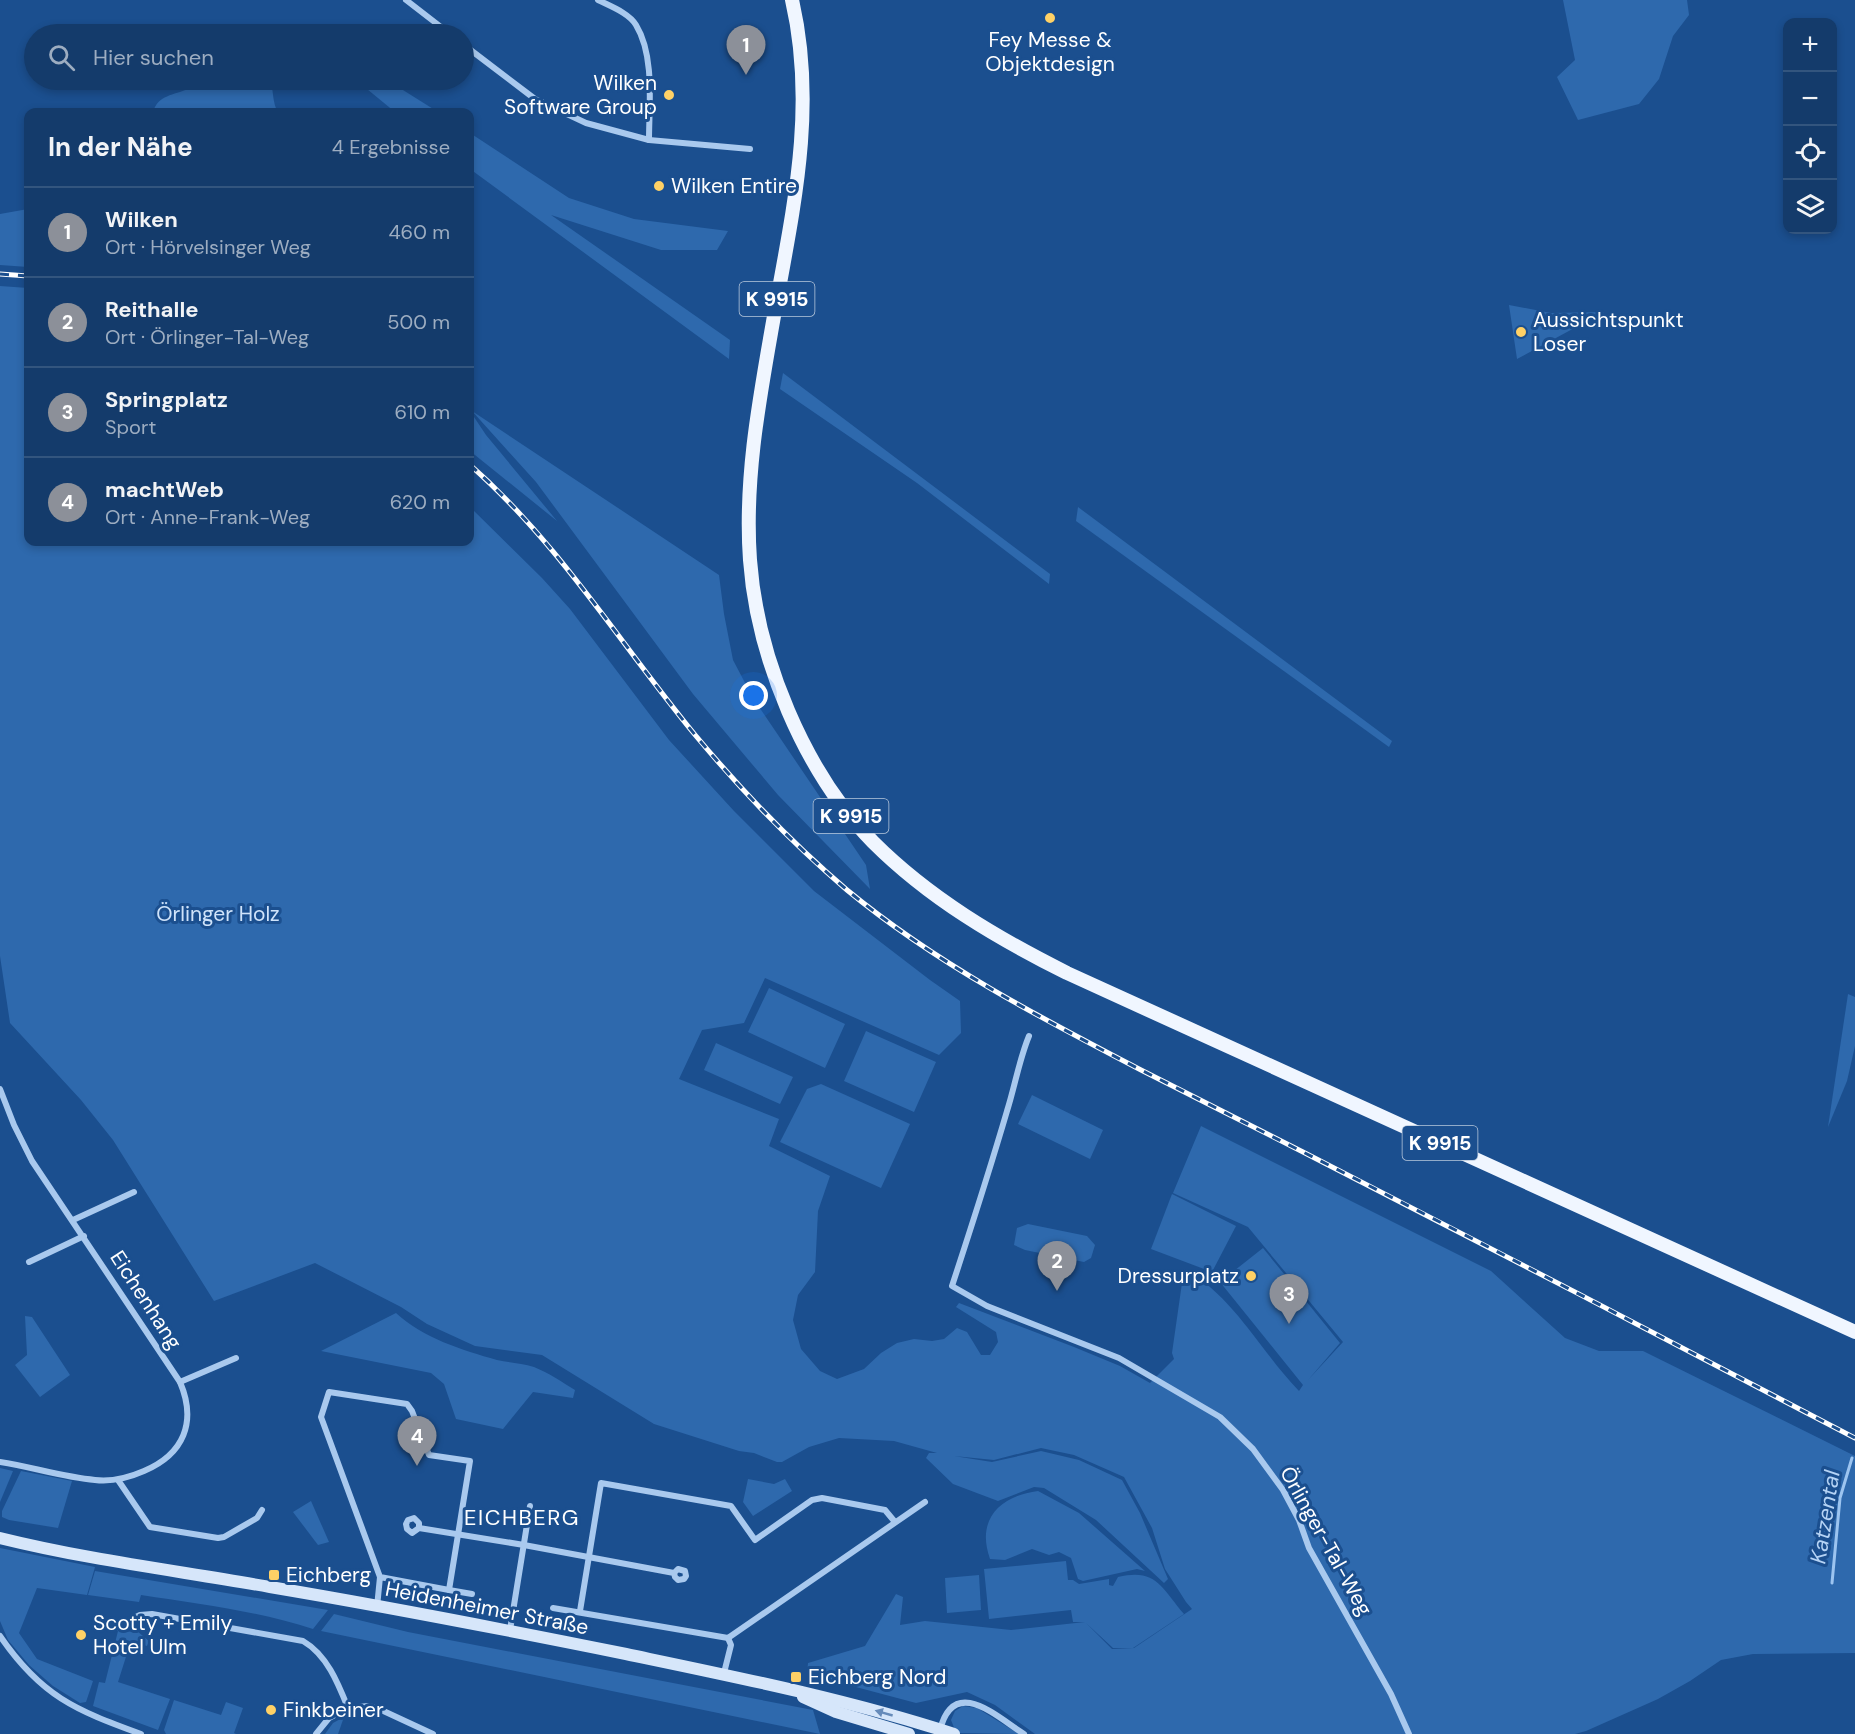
<!DOCTYPE html>
<html lang="de">
<meta charset="utf-8">
<style>
:root{--surface:#143b6b;--page:#214673;--text:#f1f3f6;--muted:#9dadc1;--line:#33557e;--accent:#8c9099}
body{margin:0;font-family:"DM Sans",sans-serif;background:var(--page);color:var(--text)}
.controls{position:absolute;right:18px;top:18px;display:grid;overflow:hidden;border-radius:12px;box-shadow:0 3px 9px #0003}
.controls button{width:54px;height:54px;display:grid;place-items:center;padding:0;border:0;border-bottom:2px solid var(--line);background:var(--surface);color:var(--text);font:30px sans-serif}
.you{position:absolute;left:754px;top:696px;width:21px;height:21px;margin:-15px;border:4px solid #fff;border-radius:50%;background:#1a73e8;box-shadow:0 0 0 9px #1a73e833}
.badge{display:grid;place-items:center;width:39px;height:39px;border-radius:50%;background:var(--accent);color:#fff;font-size:20px;font-weight:700}
.pin{position:absolute;translate:-50% -50px;filter:drop-shadow(0 2px 3px #0008)}
.pin::after{content:'';position:absolute;top:32px;width:21px;height:18px;background:inherit;clip-path:polygon(0 0,100% 0,50% 100%)}
.list{margin:0;padding:0;list-style:none}
h2{display:flex;justify-content:space-between;align-items:center;height:78px;margin:0;padding:0 24px;font-size:26px}
h2 small{font-size:20px;font-weight:400;color:var(--muted)}
.list li{display:grid;grid-template-columns:39px 1fr auto;gap:18px;align-items:center;box-sizing:border-box;height:90px;padding:0 24px;border-top:2px solid var(--line)}
.list b{display:block;font-size:22px;white-space:nowrap}
.list p{margin:0;font-size:20px;white-space:nowrap;color:var(--muted)}
.list em{font-size:20px;font-style:normal;color:var(--muted)}
.icon{flex:none;width:33px;height:33px;fill:none;stroke:currentColor;stroke-width:2;stroke-linecap:round;stroke-linejoin:round}
.map{position:relative;flex:none;width:1855px;height:1734px;overflow:hidden}
.search{position:absolute;background:var(--surface);box-shadow:0 3px 9px #0003;left:24px;top:24px;width:450px;height:66px;display:flex;align-items:center;gap:15px;box-sizing:border-box;padding:0 21px;border-radius:33px;color:var(--muted);font-size:22px}
.panel{position:absolute;background:var(--surface);box-shadow:0 3px 9px #0003;left:24px;top:108px;width:450px;height:438px;border-radius:12px}
.map>svg:first-child{display:block}
</style>
<div class="map">
<svg width="1855" height="1734" viewBox="0 0 1855 1734">
<rect width="100%" height="100%" fill="#1b4f8f"/>
<!-- green -->
<g fill="#2e69ad">
<path d="M 1563,0 L 1687,0 L 1689,15 L 1673,36 L 1659,79 L 1639,104 L 1578,120 L 1557,77 L 1575,60 Z"/>
<path d="M 206,80 L 270,80 C 274,90 272,103 278,112 L 153,112 C 158,95 174,95 188,89 C 194,87 200,83 206,80 Z"/>
<path d="M 356,80 L 387,80 L 438,112 L 395,112 Z"/>
<path d="M 470,133 L 569,198 L 634,219 L 728,231 L 717,250 L 661,250 L 551,215 L 730,340 L 729,359 L 470,169 Z"/>
<path d="M 28,209 L 28,267 L 0,265 L 0,214 Z"/>
<path d="M 0,286 L 28,288 L 28,542 L 470,542 L 470,507 L 542,578 L 570,609 L 669,740 L 734,811 L 814,891 L 930,980 L 960,1001 L 961,1033 L 939,1055 L 765,978 L 744,1023 L 702,1030 L 679,1079 L 779,1119 L 769,1146 L 830,1176 L 818,1211 L 815,1272 L 798,1295 L 793,1320 L 801,1349 L 820,1371 L 837,1379 L 864,1369 L 881,1353 L 897,1343 L 914,1339 L 932,1341 L 944,1339 L 957,1328 L 967,1332 L 981,1355 L 990,1355 L 998,1342 L 996,1332 L 956,1307 L 959,1303 L 1074,1347 L 1120,1366 L 1150,1383 L 1174,1359 L 1172,1353 L 1184,1269 C 1234,1296 1260,1351 1299,1391 L 1303,1385 L 1220,1282 L 1263,1248 L 1340,1343 L 1308,1380 L 1343,1342 L 1248,1227 L 1173,1193 L 1201,1126 L 1491,1271 L 1565,1338 L 1599,1351 L 1643,1351 L 1855,1456 L 1855,1653 L 1753,1654 L 1721,1660 L 1690,1681 L 1658,1699 L 1586,1731 L 1575,1734 L 1035,1734 L 995,1705 L 967,1692 L 916,1703 L 807,1674 L 808,1663 L 865,1646 L 896,1594 L 903,1597 L 900,1625 L 925,1621 L 1011,1630 L 1085,1622 L 1073,1622 L 1071,1610 L 989,1619 L 984,1569 L 1066,1561 L 1068,1580 L 1073,1580 L 1079,1584 L 1109,1579 L 1109,1585 L 1113,1586 L 1118,1577 C 1156,1568 1161,1587 1184,1614 L 1133,1648 L 1113,1648 L 1086,1623 L 1112,1649 L 1134,1648 L 1192,1609 L 1186,1602 L 1165,1569 L 1152,1528 L 1124,1477 L 1074,1455 L 1041,1448 L 994,1460 L 954,1456 L 992,1462 L 1041,1451 L 1079,1460 L 1122,1480 L 1140,1513 L 1168,1579 L 1164,1583 L 1096,1520 L 1044,1488 L 1034,1487 L 998,1501 L 953,1484 L 926,1458 L 929,1453 L 937,1453 L 894,1441 L 839,1438 L 809,1447 L 782,1462 L 777,1462 L 754,1453 L 739,1451 L 654,1424 L 542,1355 L 475,1346 L 427,1324 L 401,1307 L 315,1263 L 214,1301 L 113,1140 L 81,1100 L 10,1023 L 0,956 Z"/>
<path d="M 1509,305 L 1551,313 L 1604,312 L 1517,359 Z"/>
<path d="M 783,373 L 1050,574 L 1049,584 L 917,483 L 780,389 Z"/>
<path d="M 470,411 L 486,435 L 557,521 L 470,451 Z"/>
<path d="M 472,411 L 719,575 L 724,614 L 733,660 L 753,698 L 866,865 L 870,889 L 778,795 L 693,694 L 536,482 Z"/>
<path d="M 1078,507 L 1392,741 L 1389,747 L 1076,521 Z"/>
<path d="M 769,988 L 845,1024 L 825,1068 L 748,1032 Z"/>
<path d="M 1848,994 L 1855,997 L 1855,1046 L 1847,1081 L 1828,1127 Z"/>
<path d="M 866,1031 L 936,1062 L 914,1112 L 844,1081 Z"/>
<path d="M 716,1043 L 793,1077 L 780,1104 L 704,1070 Z"/>
<path d="M 821,1084 L 910,1124 L 881,1188 L 780,1142 L 807,1089 Z"/>
<path d="M 1032,1095 L 1103,1130 L 1090,1159 L 1018,1124 Z"/>
<path d="M 1172,1194 L 1236,1226 L 1212,1272 L 1151,1249 Z"/>
<path d="M 1028,1224 L 1087,1236 L 1095,1245 L 1091,1258 L 1084,1262 L 1025,1250 L 1014,1245 L 1017,1228 Z"/>
<path d="M 396,1313 C 423,1338 462,1350 497,1360 C 509,1363 522,1363 534,1367 C 549,1373 562,1382 575,1390 L 573,1398 L 533,1392 L 503,1429 L 456,1419 L 444,1384 L 431,1373 L 321,1351 Z"/>
<path d="M 25,1316 L 32,1317 L 70,1375 L 40,1397 L 15,1365 L 27,1355 Z"/>
<path d="M 0,1468 L 13,1471 L 0,1502 Z"/>
<path d="M 21,1471 L 72,1481 L 58,1528 L 9,1520 L 2,1517 L 2,1511 Z"/>
<path d="M 748,1479 L 774,1484 L 785,1479 L 792,1491 L 753,1516 L 743,1502 Z"/>
<path d="M 1038,1491 L 1079,1513 L 1145,1571 L 1137,1569 L 1083,1581 L 1078,1579 L 1071,1558 L 1059,1552 L 1049,1555 L 1032,1549 L 1005,1560 L 990,1559 C 976,1520 999,1496 1038,1491 Z"/>
<path d="M 311,1501 L 329,1542 L 318,1545 L 293,1512 Z"/>
<path d="M 0,1548 L 95,1567 L 87,1595 L 37,1588 L 19,1633 L 37,1659 L 93,1681 L 86,1702 L 80,1703 L 53,1686 L 29,1665 L 8,1640 L 0,1621 Z"/>
<path d="M 95,1571 L 328,1610 L 313,1629 C 258,1611 199,1604 141,1595 L 139,1602 L 88,1595 Z"/>
<path d="M 979,1575 L 981,1610 L 947,1613 L 945,1578 Z"/>
<path d="M 334,1614 L 408,1632 L 813,1710 L 820,1734 L 321,1631 Z"/>
<path d="M 119,1625 L 125,1632 L 137,1631 L 149,1641 L 147,1646 L 131,1641 L 118,1682 L 170,1699 L 158,1730 L 93,1706 L 99,1682 L 105,1683 L 118,1631 L 114,1629 Z"/>
<path d="M 174,1700 L 221,1715 L 226,1702 L 243,1708 L 234,1733 L 236,1734 L 166,1734 L 164,1730 Z"/>
<path d="M 963,1706 L 977,1708 L 1019,1734 L 960,1733 L 955,1730 L 951,1720 L 955,1711 Z"/>
<path d="M 344,1717 L 338,1734 L 325,1734 L 333,1723 Z"/>
</g>
<g fill="none" stroke-linecap="round" stroke-linejoin="round">
<!-- stream -->
<path stroke="#9cc4f0" stroke-width="3" d="M 1832,1583 L 1840,1498 L 1852,1458"/>
<!-- minor -->
<g stroke="#a9c9ee" stroke-width="6">
<path d="M 406,0 L 450,34"/>
<path d="M 598,0 C 610,6 629,13 636,25 C 655,56 649,106 649,140"/>
<path d="M 464,45 L 535,99 L 586,123 L 649,140 L 750,149"/>
<path d="M 1029,1036 C 1019,1060 1015,1086 1007,1111 C 990,1169 971,1228 952,1286 L 987,1306 L 1119,1358 L 1220,1417 L 1253,1449 L 1283,1490 L 1299,1520 L 1309,1548 L 1391,1694 L 1409,1734"/>
<path d="M 0,1089 L 14,1125 L 32,1161 L 180,1382 C 197,1422 184,1454 144,1471 C 128,1478 112,1482 95,1480 C 63,1477 32,1467 0,1462"/>
<path d="M 73,1220 L 134,1192"/>
<path d="M 29,1262 L 84,1236"/>
<path d="M 180,1382 L 236,1358"/>
<path d="M 118,1480 L 150,1527 L 218,1538 L 224,1537 L 257,1518 L 262,1510"/>
<path d="M 419,1528 L 419,1523 L 414,1518 L 408,1520 L 406,1524 L 407,1529 L 412,1533 L 419,1528 L 524,1545 L 674,1573 L 678,1569 L 685,1571 L 686,1576 L 684,1579 L 678,1580 L 675,1577 L 674,1573"/>
<path d="M 449,1590 L 472,1594"/>
<path d="M 377,1607 L 380,1577 L 321,1417 L 329,1392 L 407,1404 L 412,1411 L 429,1455 L 470,1461 L 449,1590 L 380,1577"/>
<path d="M 553,1608 L 728,1638 L 925,1502"/>
<path d="M 580,1611 L 601,1483 L 731,1506 L 755,1540 L 812,1500 L 822,1498 L 885,1510 L 895,1522"/>
<path d="M 132,1619 L 140,1615 L 152,1614 L 303,1641 C 327,1655 338,1683 348,1708 L 368,1706 L 377,1708 L 433,1734"/>
<path d="M 510,1630 L 530,1506"/>
<path d="M 0,1636 C 41,1696 75,1710 141,1734"/>
<path d="M 724,1673 L 731,1645 L 728,1638"/>
<path d="M 940,1730 C 954,1675 997,1717 1024,1734"/>
<path d="M 316,1734 L 329,1718 L 348,1708"/>
</g>
<!-- secondary -->
<g stroke="#d6e6fa" stroke-width="12">
<path d="M 0,1538 C 89,1560 180,1571 270,1587 C 389,1607 507,1630 626,1654 C 736,1677 846,1699 954,1734"/>
<path d="M 803,1697 L 836,1712 L 909,1734"/>
</g>
<!-- primary -->
<path stroke="#f0f6ff" stroke-width="14" d="M 792,0 C 817,108 793,210 774,316 C 760,396 744,478 750,560 C 757,657 804,772 873,842 C 929,898 997,938 1067,973 L 1855,1332"/>
<defs>
<g id="rail">
<path d="M 0,274 L 28,276"/>
<path d="M 470,465 C 559,543 621,645 696,736 C 742,791 793,844 847,890 C 937,964 1039,1017 1141,1070 C 1195,1097 1249,1125 1303,1152 C 1488,1246 1671,1342 1855,1438"/>
</g>
</defs>
<!-- rail casing -->
<use href="#rail" stroke="#fff" stroke-width="5"/>
<!-- rail -->
<use href="#rail" stroke="#1b4f8f" stroke-width="3" stroke-dasharray="9" stroke-linecap="butt"/>
</g>
<!-- one-way arrows -->
<defs><path id="oneway-solid" d="M-6-.8H1V-3.2L6.5 0L1 3.2V.8H-6Z" transform="scale(1.5)"/></defs>
<use fill="#668bba" href="#oneway-solid" transform="translate(884 1713) rotate(-164)"/>
<!-- markers -->
<g fill="#ffd166" stroke="#1b4f8f" stroke-width="2">
<circle cx="1050" cy="18" r="6"/>
<circle cx="669" cy="95" r="6"/>
<circle cx="659" cy="186" r="6"/>
<circle cx="1521" cy="332" r="6"/>
<circle cx="1251" cy="1276" r="6"/>
<rect x="268" y="1569" width="12" height="12" rx="3"/>
<circle cx="81" cy="1635" r="6"/>
<rect x="790" y="1671" width="12" height="12" rx="3"/>
<circle cx="271" cy="1710" r="6"/>
</g>
<g text-anchor="middle" dominant-baseline="central" stroke-width="6" stroke-linejoin="round" paint-order="stroke">
<!-- shield labels -->
<g fill="#1b4f8f" stroke="#bbcadd" stroke-width="1.5">
<rect x="739.5" y="282" width="75" height="34" rx="4.5"/>
<rect x="813.5" y="799" width="75" height="34" rx="4.5"/>
<rect x="1402.5" y="1126" width="75" height="34" rx="4.5"/>
</g>
<g font-size="20" font-weight="bold" fill="#fff">
<text x="777" y="299">K 9915</text>
<text x="851" y="816">K 9915</text>
<text x="1440" y="1143">K 9915</text>
</g>
<!-- poi labels -->
<g font-size="21" fill="#fff" stroke="#1b4f8f" text-anchor="start">
<text x="1050" y="40" text-anchor="middle">Fey Messe &amp;<tspan x="1050" dy="24">Objektdesign</tspan></text>
<text x="657" y="83" text-anchor="end">Wilken<tspan x="657" dy="24">Software Group</tspan></text>
<text x="671" y="186">Wilken Entire</text>
<text x="1533" y="320">Aussichtspunkt<tspan x="1533" dy="24">Loser</tspan></text>
<text x="1239" y="1276" text-anchor="end">Dressurplatz</text>
<text x="286" y="1575">Eichberg</text>
<text x="93" y="1623">Scotty + Emily<tspan x="93" dy="24">Hotel Ulm</tspan></text>
<text x="808" y="1677">Eichberg Nord</text>
<text x="283" y="1710">Finkbeiner</text>
</g>
<!-- park labels -->
<g font-size="21" fill="#cfe3fa" stroke="#1b4f8f">
<text x="218" y="914">Örlinger Holz</text>
</g>
<!-- street labels -->
<g font-size="21" fill="#fff" stroke="#1b4f8f">
<text transform="translate(146 1300) rotate(57)">Eichenhang</text>
<text transform="translate(1326 1541) rotate(61)">Örlinger-Tal-Weg</text>
<text transform="translate(487 1608) rotate(11)">Heidenheimer Straße</text>
</g>
<!-- neighbourhood labels -->
<g font-size="22" letter-spacing="1.5" fill="#fff" stroke="#1b4f8f">
<text x="522" y="1517">EICHBERG</text>
</g>
<!-- water labels -->
<g font-size="22" font-style="italic" fill="#b5d3f5" stroke="#1b4f8f">
<text transform="translate(1825 1517) rotate(-81)">Katzental</text>
</g>
</g>
</svg>
<div class="controls">
<button>+</button>
<button>−</button>
<button><svg class="icon" aria-label="locate" viewBox="0 0 24 24"><circle cx="12" cy="12" r="6"/><path d="M12 2v4M12 18v4M2 12h4M18 12h4"/></svg></button>
<button><svg class="icon" aria-label="layers" viewBox="0 0 24 24"><path d="M12 4l9 5-9 5-9-5zM3 14l9 5 9-5"/></svg></button>
</div>
<div class="you"></div>
<div class="pin badge" style="left:746px;top:75px">1</div>
<div class="pin badge" style="left:1057px;top:1291px">2</div>
<div class="pin badge" style="left:1289px;top:1324px">3</div>
<div class="pin badge" style="left:417px;top:1466px">4</div>
<div class="search"><svg class="icon" aria-label="search" viewBox="0 0 24 24"><circle cx="10" cy="10" r="6"/><path d="M15 15l6 6"/></svg>Hier suchen</div>
<section class="panel">
<h2>In der Nähe<small>4 Ergebnisse</small></h2>
<ul class="list">
<li><span class="badge">1</span><div><b>Wilken</b><p>Ort · Hörvelsinger Weg</p></div><em>460 m</em></li>
<li><span class="badge">2</span><div><b>Reithalle</b><p>Ort · Örlinger-Tal-Weg</p></div><em>500 m</em></li>
<li><span class="badge">3</span><div><b>Springplatz</b><p>Sport</p></div><em>610 m</em></li>
<li><span class="badge">4</span><div><b>machtWeb</b><p>Ort · Anne-Frank-Weg</p></div><em>620 m</em></li>
</ul>
</section>
</div>
